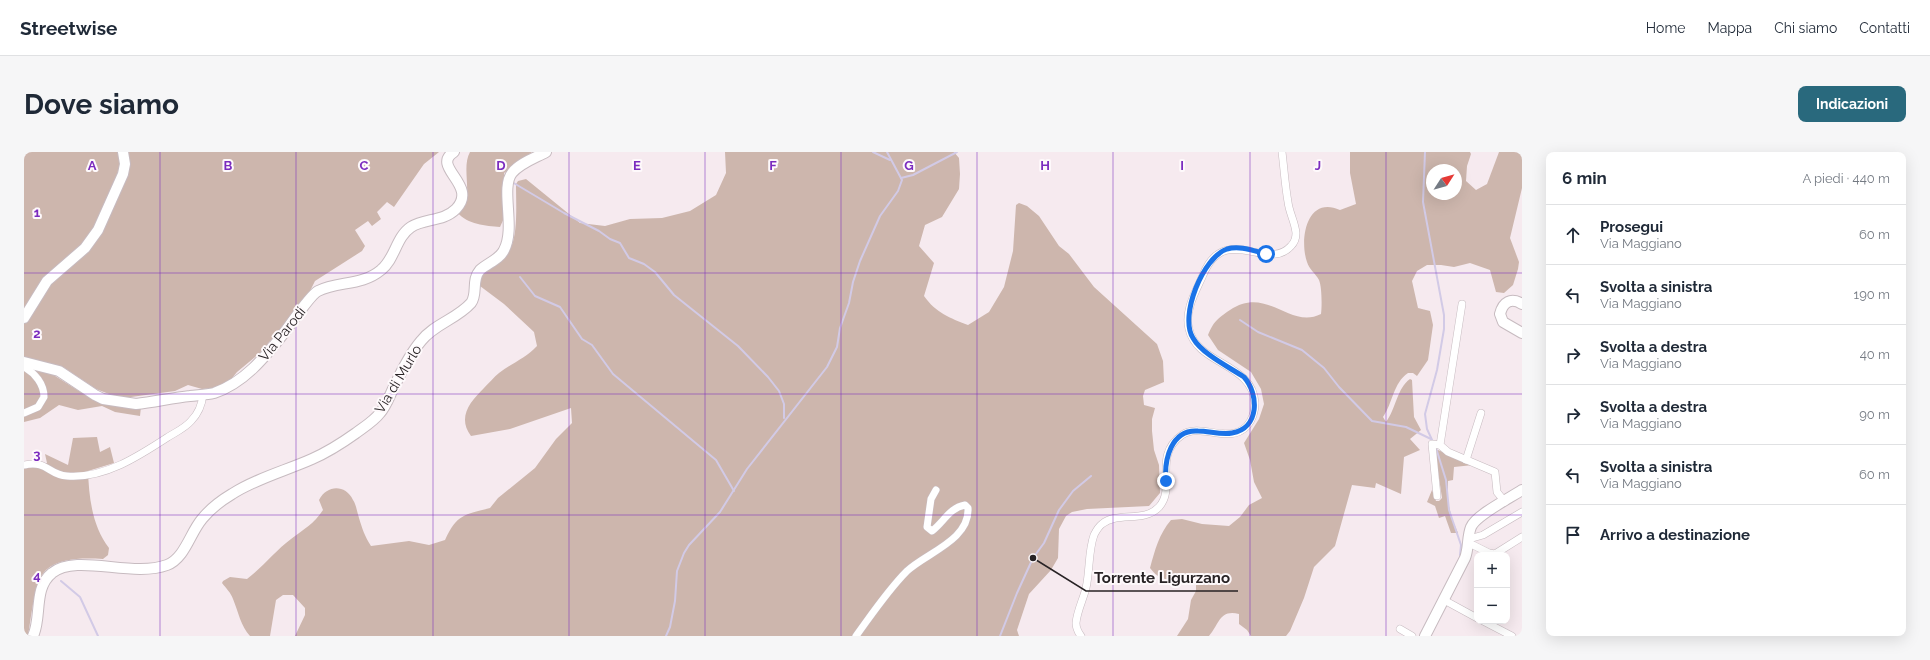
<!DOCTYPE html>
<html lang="it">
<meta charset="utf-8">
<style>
:root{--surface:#fff;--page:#f6f6f7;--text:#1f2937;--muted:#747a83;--line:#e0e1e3;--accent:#29697d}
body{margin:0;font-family:Raleway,sans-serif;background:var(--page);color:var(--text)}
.controls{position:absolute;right:12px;bottom:12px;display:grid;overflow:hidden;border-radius:8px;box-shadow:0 4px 16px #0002}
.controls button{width:36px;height:36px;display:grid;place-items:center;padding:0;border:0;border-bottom:1px solid var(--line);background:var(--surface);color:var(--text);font:20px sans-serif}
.compass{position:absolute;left:1402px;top:12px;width:36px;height:36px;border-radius:50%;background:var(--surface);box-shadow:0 4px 16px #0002;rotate:54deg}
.stop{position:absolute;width:12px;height:12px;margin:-9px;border:3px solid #1a73e8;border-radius:50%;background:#fff}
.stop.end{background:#1a73e8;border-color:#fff;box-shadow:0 1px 4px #0008}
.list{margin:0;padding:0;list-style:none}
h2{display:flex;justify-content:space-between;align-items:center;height:52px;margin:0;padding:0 16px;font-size:17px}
h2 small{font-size:13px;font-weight:400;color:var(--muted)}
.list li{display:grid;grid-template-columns:26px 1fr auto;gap:12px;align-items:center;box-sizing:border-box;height:60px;padding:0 16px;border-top:1px solid var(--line)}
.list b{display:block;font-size:15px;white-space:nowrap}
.list p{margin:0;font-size:13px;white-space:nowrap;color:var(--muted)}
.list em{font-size:13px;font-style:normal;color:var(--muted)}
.icon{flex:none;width:22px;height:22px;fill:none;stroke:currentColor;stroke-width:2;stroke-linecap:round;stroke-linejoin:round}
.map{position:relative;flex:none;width:1498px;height:484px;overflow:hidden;border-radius:8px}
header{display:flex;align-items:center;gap:24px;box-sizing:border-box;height:56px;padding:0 20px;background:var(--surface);border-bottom:1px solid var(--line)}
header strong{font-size:19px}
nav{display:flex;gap:22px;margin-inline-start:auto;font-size:14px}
.intro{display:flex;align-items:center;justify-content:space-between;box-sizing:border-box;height:96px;padding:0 24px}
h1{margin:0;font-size:28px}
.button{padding:10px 18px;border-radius:8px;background:var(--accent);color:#fff;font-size:14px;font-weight:700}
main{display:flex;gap:24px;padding:0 24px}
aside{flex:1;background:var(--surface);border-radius:8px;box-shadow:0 4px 16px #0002}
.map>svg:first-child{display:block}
</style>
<header>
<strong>Streetwise</strong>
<nav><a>Home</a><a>Mappa</a><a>Chi siamo</a><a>Contatti</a></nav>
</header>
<div class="intro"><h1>Dove siamo</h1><a class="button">Indicazioni</a></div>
<main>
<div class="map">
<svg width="1498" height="484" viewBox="0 0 1498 484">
<rect width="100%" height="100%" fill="#f6eaef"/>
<!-- green -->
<g fill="#cdb6ad" fill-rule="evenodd">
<path d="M 0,0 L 94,0 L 96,13 L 92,25 L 68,80 L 0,160 Z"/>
<path d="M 104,0 L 415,0 L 400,12 L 370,55 L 363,50 L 353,60 L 357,67 L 348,74 L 344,69 L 331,78 L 341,94 L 338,99 L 291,129 L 284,143 L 237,200 L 213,220 L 204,231 L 192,236 L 178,237 L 164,233 L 151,239 L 100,246 L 85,242 L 72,237 L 39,215 L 0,205 L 0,171 L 7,164 L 27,132 L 78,79 L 101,29 Z"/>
<path d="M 446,0 L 508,0 L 480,21 L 481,64 L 476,75 C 462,74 443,72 434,61 C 452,46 436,18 446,0 Z"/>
<path d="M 701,0 L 930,0 L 935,6 L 936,22 L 935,37 L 918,65 L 901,73 L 895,94 L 910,111 L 900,144 C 912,161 926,166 944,173 L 965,160 L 980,135 L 989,99 L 992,53 L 995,51 L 1003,54 L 1015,64 L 1035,94 L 1045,102 L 1070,135 L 1133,192 L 1139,209 L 1140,230 L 1121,238 L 1119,244 L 1120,253 L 1131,256 L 1128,267 L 1128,279 L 1130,298 L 1135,313 L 1136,341 L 1125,354 L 1063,357 L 1048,360 L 1042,364 L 1035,377 L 1034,406 L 1027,418 L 1005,442 L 993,478 L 995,484 L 271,484 L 281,463 L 281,456 L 269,443 L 259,443 L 252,448 L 246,484 L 226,484 C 217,475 214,459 209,447 C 207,441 202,436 198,431 L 199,429 L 206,425 L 223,427 C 239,415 251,399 267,387 C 280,377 290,372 299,358 L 295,348 C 303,333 321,332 329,348 C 332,352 333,360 335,366 C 338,376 341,385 347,394 L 385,389 L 405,393 L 421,388 C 433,362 440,363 466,356 L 474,346 L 511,316 L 532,287 L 548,271 L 547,256 L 486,277 L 447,284 C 433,265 446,250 460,236 C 465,231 470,225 475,221 C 488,211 502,206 513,194 L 510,180 L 480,152 L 456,134 L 455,129 C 460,114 479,108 487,95 C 494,80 492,49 492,32 L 494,29 L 502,27 L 556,71 L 581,74 L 606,67 L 638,66 L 666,59 L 692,43 L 702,21 Z"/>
<path d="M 1326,0 L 1446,0 L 1447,2 L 1443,14 L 1442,29 L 1452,38 L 1463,32 L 1475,0 L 1498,0 L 1498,36 L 1486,86 L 1495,110 L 1494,117 L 1489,133 L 1480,141 L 1472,140 L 1466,118 L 1446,111 L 1430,115 L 1417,113 L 1403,113 L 1393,119 L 1388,129 L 1394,156 L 1406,159 L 1409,173 L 1404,208 L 1393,224 L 1389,221 L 1384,221 C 1369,231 1369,251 1359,265 L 1362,270 C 1372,257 1373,236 1386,227 L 1388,228 L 1390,265 L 1397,278 L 1386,287 L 1396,298 L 1380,305 L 1377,342 L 1352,331 L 1351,336 L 1328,333 L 1311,394 L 1290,415 L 1280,446 L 1266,479 L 1262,484 L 1227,484 L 1223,478 L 1215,472 L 1215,462 C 1195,457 1195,473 1185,484 L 1153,484 L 1164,467 L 1167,448 L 1172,439 L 1172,428 C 1153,424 1140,435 1126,416 C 1131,398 1135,382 1147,368 L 1158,367 L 1178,372 L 1205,374 L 1216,365 L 1225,353 L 1238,346 L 1230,330 L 1226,308 L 1220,291 L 1235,267 L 1240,252 L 1237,237 L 1227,220 L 1194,198 L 1184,183 C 1190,169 1193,167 1206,158 C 1243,133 1266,178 1297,162 C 1298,155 1298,135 1295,128 C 1292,122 1285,117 1283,110 C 1275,87 1283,43 1316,58 L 1332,52 L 1326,21 ZM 1408,18 L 1432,18 L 1432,42 L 1408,42 Z"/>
<path d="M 0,216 L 28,222 L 58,241 L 80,249 L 117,255 L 116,264 L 91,260 L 78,254 L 54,258 L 35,253 L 16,266 L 0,270 Z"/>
<path d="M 73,285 L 76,300 L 86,295 L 90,311 L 64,319 C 65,345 68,374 85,396 L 84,403 L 79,407 C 62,406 36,405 22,418 C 10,429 7,468 4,484 L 0,484 L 0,317 L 23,311 L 21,302 L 44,313 L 49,286 Z"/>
<path d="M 1414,298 L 1449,313 L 1430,315 L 1429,328 L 1424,329 L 1424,350 L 1428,367 L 1434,381 L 1427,381 L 1421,364 L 1415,366 L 1411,354 L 1403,350 L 1408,338 L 1412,349 L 1415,349 L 1418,346 L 1412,306 L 1412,299 Z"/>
</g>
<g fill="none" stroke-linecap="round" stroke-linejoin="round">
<!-- stream -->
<g stroke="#d2cae6" stroke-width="2">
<path d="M 849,0 L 866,8"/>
<path d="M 1401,0 L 1399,50 L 1420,163 L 1420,177 L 1413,218 L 1401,262 L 1403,277 L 1409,290"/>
<path d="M 877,26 L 889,23 L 933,0"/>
<path d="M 488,30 L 540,61 L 575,79 L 586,87 L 596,91 L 605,106 L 620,112 L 631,120 L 650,143 L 714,194 L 744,225 L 755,239 L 760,252 L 760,266"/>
<path d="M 496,125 L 511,144 L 536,155 L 558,187 L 568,193 L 589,222 L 692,308 L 710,339"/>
<path d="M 1216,168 L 1234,180 L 1278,198 L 1300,216 L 1315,235 L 1348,269 L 1382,275 L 1407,287"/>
<path d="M 1412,296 L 1422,328 L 1425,358 L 1437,393 L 1436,403"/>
<path d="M 37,429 L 56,445 L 74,484"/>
<path d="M 642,484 L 646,475 L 651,449 L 653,419 L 660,401 L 665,393 L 696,360 L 723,317 L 803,215 L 813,195 L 816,176 L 825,151 L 829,130 L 836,109 L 856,64 L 874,39 L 878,28 L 863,0"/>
<path d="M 976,484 L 993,441 L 1009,406 L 1020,391 L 1035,358 L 1049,339 L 1067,324"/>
</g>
<defs>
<g id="street">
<path d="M 1438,152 L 1416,293 L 1424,300 L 1471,320 L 1473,340 L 1481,350"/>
<path d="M 0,215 C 11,221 20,232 20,245 L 14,255 L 0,261"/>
<path d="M 1442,308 L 1457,261"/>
<path d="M 0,313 C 24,308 24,323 43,324 C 80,327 115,304 144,285 C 152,280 161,276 167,269 C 175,261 178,253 179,242"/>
<path d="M 1413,344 L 1408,292 L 1416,293"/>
<path d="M 1445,387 L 1459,383 L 1498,360"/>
<path d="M 1445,391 L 1465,401 L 1471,402 L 1498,385"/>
<path d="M 1420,448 L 1453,466"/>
<path d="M 1459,469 L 1488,484"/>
<path d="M 1376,477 L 1388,484"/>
<path d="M 832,484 C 848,462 864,438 883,419 C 902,401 946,388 944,356 L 941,353 C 925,356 920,370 908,379 L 903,375 L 907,347 L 912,338"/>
<path d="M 1057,484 C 1054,480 1052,476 1052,471 C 1053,459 1059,448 1062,436 C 1066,419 1064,400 1070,383 C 1072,379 1074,375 1078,372 C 1094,359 1120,371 1135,355 C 1153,335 1128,304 1158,283 C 1177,270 1205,293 1223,274 C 1228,268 1231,259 1231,251 C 1229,211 1173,213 1165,177 C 1160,159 1172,139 1179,123 C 1201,69 1243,121 1267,94 C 1271,90 1272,86 1272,81 C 1271,70 1265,60 1264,50 C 1261,33 1260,16 1258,0"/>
</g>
<g id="secondary">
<path d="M 1498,152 C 1487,145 1479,150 1476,162 L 1479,170 L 1498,181"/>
<path d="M 0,166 L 23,129 L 61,96 L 74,78 L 99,22 L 101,12 L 99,0"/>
<path d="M 0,210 L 35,219 L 71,243 L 79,247 L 112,252 C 130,250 148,246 166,244 C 173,243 182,243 190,241 C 220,231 241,205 260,181 C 267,172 286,143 294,139 C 314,129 338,134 357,118 C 371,107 372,85 387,75 C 401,66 419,70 432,57 C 455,33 406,15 430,0"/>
<path d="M 9,484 C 18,465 9,436 28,421 C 52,401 108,426 143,413 C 161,406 166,381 178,367 C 186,357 198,348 208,342 C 233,326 261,319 288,307 C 304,300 318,291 332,281 C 340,275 350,269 356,261 C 363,253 366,242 371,233 C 378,218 386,202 397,189 C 410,172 433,167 447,151 C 454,142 447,128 456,118 C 464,111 476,107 480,98 C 492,76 476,36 488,21 C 496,11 511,6 522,0"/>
<path d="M 1401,484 L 1441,406 C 1445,396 1443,385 1447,375 C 1452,363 1486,346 1498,338"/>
</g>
</defs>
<!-- street casing -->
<use href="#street" stroke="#c7bbc0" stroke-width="8"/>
<!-- secondary casing -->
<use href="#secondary" stroke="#c7bbc0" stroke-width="12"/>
<!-- street -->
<use href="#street" stroke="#fff" stroke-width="7"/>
<!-- secondary -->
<use href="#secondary" stroke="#fff" stroke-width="10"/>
</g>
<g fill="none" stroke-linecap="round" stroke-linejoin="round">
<!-- route -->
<path stroke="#1a73e8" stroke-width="5" d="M 1142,329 C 1140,308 1147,277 1174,279 C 1185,279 1197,283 1208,281 C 1236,276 1235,242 1220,225 C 1205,215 1178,202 1169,186 C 1155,164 1179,105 1203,97 C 1216,93 1230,99 1242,102"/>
</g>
<!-- grid -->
<path fill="none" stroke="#7b2cbf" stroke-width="1" stroke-opacity="0.55" d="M 136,0 L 136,484M 272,0 L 272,484M 409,0 L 409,484M 545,0 L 545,484M 681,0 L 681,484M 817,0 L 817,484M 953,0 L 953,484M 1089,0 L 1089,484M 1226,0 L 1226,484M 1362,0 L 1362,484M 0,121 L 1498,121M 0,242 L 1498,242M 0,363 L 1498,363"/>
<g text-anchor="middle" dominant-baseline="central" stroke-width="4" stroke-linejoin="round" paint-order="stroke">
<!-- street labels -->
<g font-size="14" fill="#282325" stroke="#fef9fb">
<text transform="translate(258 182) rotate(-51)">Via Parodi</text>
<text transform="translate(374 227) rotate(-59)">Via di Murlo</text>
</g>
</g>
<g font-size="13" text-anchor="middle" font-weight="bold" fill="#7b2cbf" stroke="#fef9fb" stroke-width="4" stroke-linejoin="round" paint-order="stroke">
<text x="68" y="18">A</text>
<text x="204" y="18">B</text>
<text x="340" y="18">C</text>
<text x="477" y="18">D</text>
<text x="613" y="18">E</text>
<text x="749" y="18">F</text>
<text x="885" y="18">G</text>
<text x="1021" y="18">H</text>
<text x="1158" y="18">I</text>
<text x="1294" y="18">J</text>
<text x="13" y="65">1</text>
<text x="13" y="186">2</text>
<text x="13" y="307">3</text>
<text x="13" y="428">4</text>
</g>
<!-- callouts -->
<path fill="none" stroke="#282325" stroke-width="1.5" d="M1009 406L1062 439H1214"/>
<circle fill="#282325" stroke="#fef9fb" stroke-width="1.5" cx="1009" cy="406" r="4"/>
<g font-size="15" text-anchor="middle" font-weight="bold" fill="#282325" stroke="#fef9fb" stroke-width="4" stroke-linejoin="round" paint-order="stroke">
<text x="1138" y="431">Torrente Ligurzano</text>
</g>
</svg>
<div class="controls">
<button>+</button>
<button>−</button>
</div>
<svg class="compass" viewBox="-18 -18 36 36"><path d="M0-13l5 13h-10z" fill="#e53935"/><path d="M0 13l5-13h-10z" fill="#747a83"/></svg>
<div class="stop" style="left:1242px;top:102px"></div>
<div class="stop end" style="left:1142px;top:329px"></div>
</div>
<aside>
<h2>6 min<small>A piedi · 440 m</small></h2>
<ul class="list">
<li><svg class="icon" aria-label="ahead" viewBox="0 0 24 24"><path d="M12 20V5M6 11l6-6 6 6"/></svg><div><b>Prosegui</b><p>Via Maggiano</p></div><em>60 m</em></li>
<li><svg class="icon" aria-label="left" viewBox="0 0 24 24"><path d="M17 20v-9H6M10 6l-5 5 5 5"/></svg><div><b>Svolta a sinistra</b><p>Via Maggiano</p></div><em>190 m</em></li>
<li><svg class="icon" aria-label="right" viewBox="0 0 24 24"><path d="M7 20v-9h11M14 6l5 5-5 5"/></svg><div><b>Svolta a destra</b><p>Via Maggiano</p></div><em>40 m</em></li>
<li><svg class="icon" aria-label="right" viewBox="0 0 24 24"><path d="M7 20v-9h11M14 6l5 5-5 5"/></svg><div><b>Svolta a destra</b><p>Via Maggiano</p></div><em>90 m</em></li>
<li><svg class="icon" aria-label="left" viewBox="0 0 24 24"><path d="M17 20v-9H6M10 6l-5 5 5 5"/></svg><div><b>Svolta a sinistra</b><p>Via Maggiano</p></div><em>60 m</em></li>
<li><svg class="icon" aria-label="arrive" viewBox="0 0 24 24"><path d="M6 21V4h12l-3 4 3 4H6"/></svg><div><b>Arrivo a destinazione</b></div></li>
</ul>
</aside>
</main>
